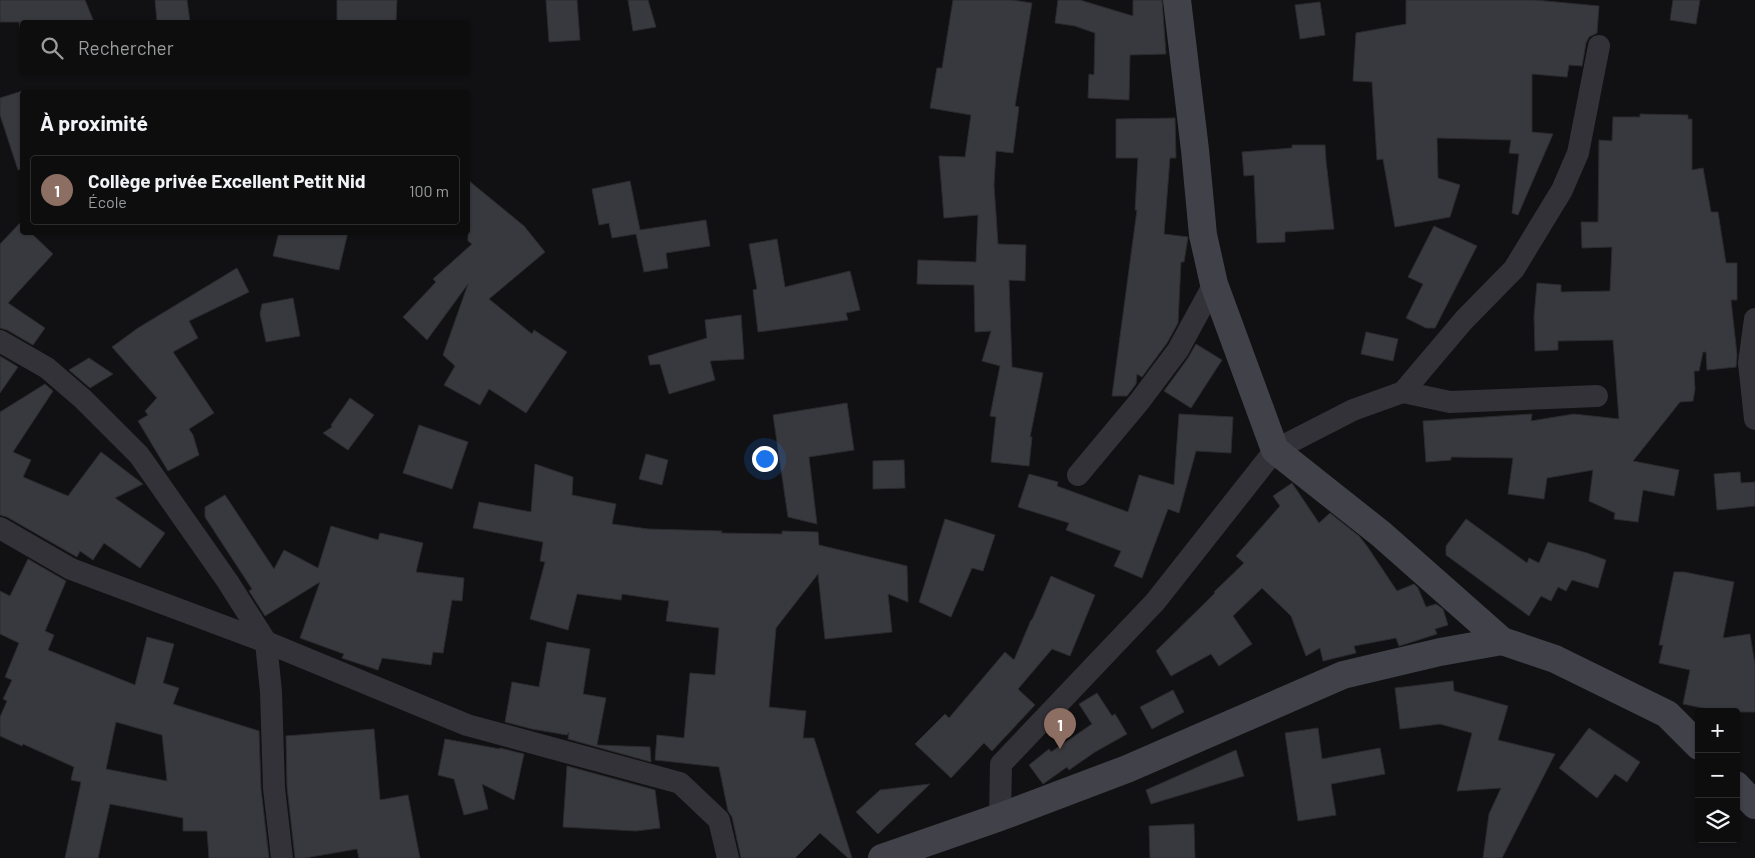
<!DOCTYPE html>
<html lang="fr">
<meta charset="utf-8">
<style>
:root{--surface:#0d0d0e;--page:#1b1b1c;--text:#f1f3f6;--muted:#9a9c9e;--line:#2d2d2e;--accent:#ffcc1d}
body{margin:0;font-family:Barlow,sans-serif;background:var(--page);color:var(--text)}
.controls{position:absolute;right:15px;bottom:15px;display:grid;overflow:hidden;border-radius:5px;box-shadow:0 1px 4px #0004}
.controls button{width:45px;height:45px;display:grid;place-items:center;padding:0;border:0;border-bottom:1px solid var(--line);background:var(--surface);color:var(--text);font:25px sans-serif}
.you{position:absolute;left:764px;top:458px;width:18px;height:18px;margin:-12px;border:4px solid #fff;border-radius:50%;background:#1a73e8;box-shadow:0 0 0 8px #1a73e833}
.badge{display:grid;place-items:center;width:32px;height:32px;border-radius:50%;background:var(--accent);color:#fff;font-size:16px;font-weight:700}
.pin{position:absolute;translate:-50% -41px;filter:drop-shadow(0 1px 2px #0008)}
.pin::after{content:'';position:absolute;top:26px;width:18px;height:15px;background:inherit;clip-path:polygon(0 0,100% 0,50% 100%)}
.list{margin:0;padding:0;list-style:none}
h2{display:flex;justify-content:space-between;align-items:center;height:65px;margin:0;padding:0 20px;font-size:21px}
h2 small{font-size:16px;font-weight:400;color:var(--muted)}
.list li{display:grid;grid-template-columns:32px 1fr auto;gap:15px;align-items:center;box-sizing:border-box;height:70px;margin:0 10px 10px;padding:0 10px;border:1px solid var(--line);border-radius:5px}
.list b{display:block;font-size:19px;white-space:nowrap}
.list p{margin:0;font-size:16px;white-space:nowrap;color:var(--muted)}
.list em{font-size:16px;font-style:normal;color:var(--muted)}
.icon{flex:none;width:28px;height:28px;fill:none;stroke:currentColor;stroke-width:2;stroke-linecap:round;stroke-linejoin:round}
.map{position:relative;flex:none;width:1755px;height:858px;overflow:hidden}
.search{position:absolute;background:var(--surface);box-shadow:0 1px 4px #0004;left:20px;top:20px;width:450px;height:55px;display:flex;align-items:center;gap:12px;box-sizing:border-box;padding:0 18px;border-radius:5px;color:var(--muted);font-size:19px}
.panel{position:absolute;background:var(--surface);box-shadow:0 1px 4px #0004;left:20px;top:90px;width:450px;height:145px;border-radius:5px}
.map>svg:first-child{display:block}
</style>
<div class="map">
<svg width="1755" height="858" viewBox="0 0 1755 858">
<rect width="100%" height="100%" fill="#111113"/>
<!-- building -->
<g fill="#38393e" stroke="#2b2b2f" fill-rule="evenodd">
<path d="M 0,0 L 85,0 L 94,22 L 22,22 L 22,27 L 20,27 L 19,22 L 0,22 Z"/>
<path d="M 155,0 L 187,0 L 190,22 L 157,22 Z"/>
<path d="M 337,0 L 397,0 L 396,22 L 337,22 Z"/>
<path d="M 546,0 L 577,0 L 580,40 L 549,42 Z"/>
<path d="M 628,0 L 648,0 L 656,27 L 633,31 Z"/>
<path d="M 953,0 L 1012,0 L 1032,3 L 1015,106 L 1019,107 L 1013,153 L 996,151 L 994,185 L 998,244 L 1026,245 L 1025,281 L 1009,280 L 1012,367 L 1043,373 L 1030,437 L 1032,437 L 1029,466 L 991,462 L 996,417 L 990,416 L 1000,366 L 982,361 L 991,331 L 975,332 L 974,285 L 917,284 L 918,260 L 976,262 L 978,215 L 944,218 L 939,156 L 965,157 L 971,115 L 930,108 L 937,68 L 942,68 Z"/>
<path d="M 1058,0 L 1080,0 L 1133,16 L 1133,0 L 1162,0 L 1166,54 L 1130,55 L 1129,100 L 1088,98 L 1089,74 L 1094,75 L 1095,33 L 1075,26 L 1055,23 Z"/>
<path d="M 1406,0 L 1535,0 L 1599,6 L 1597,33 L 1589,37 L 1586,43 L 1582,66 L 1569,65 L 1567,77 L 1532,74 L 1532,132 L 1553,134 L 1518,215 L 1512,213 L 1519,154 L 1509,153 L 1511,140 L 1437,138 L 1438,178 L 1460,185 L 1450,217 L 1395,227 L 1383,159 L 1377,160 L 1372,82 L 1353,81 L 1356,33 L 1406,24 Z"/>
<path d="M 1673,0 L 1700,0 L 1696,24 L 1670,20 Z"/>
<path d="M 1320,2 L 1325,35 L 1300,39 L 1295,5 Z"/>
<path d="M 22,91 L 22,169 L 18,170 L 0,115 L 0,98 Z"/>
<path d="M 1640,114 L 1688,115 L 1688,119 L 1692,119 L 1692,170 L 1703,168 L 1711,212 L 1718,212 L 1726,263 L 1737,263 L 1737,300 L 1731,300 L 1737,355 L 1736,367 L 1707,370 L 1706,352 L 1703,352 L 1699,371 L 1694,371 L 1695,389 L 1693,401 L 1680,402 L 1633,461 L 1679,470 L 1674,496 L 1643,490 L 1638,522 L 1614,519 L 1615,513 L 1589,501 L 1593,470 L 1547,478 L 1544,499 L 1508,494 L 1513,458 L 1451,457 L 1451,460 L 1426,462 L 1423,421 L 1532,414 L 1531,421 L 1574,414 L 1619,419 L 1613,340 L 1558,341 L 1558,350 L 1535,351 L 1534,317 L 1537,283 L 1561,285 L 1561,292 L 1610,291 L 1612,247 L 1582,248 L 1581,222 L 1598,222 L 1599,140 L 1612,141 L 1613,117 L 1640,117 Z"/>
<path d="M 1175,118 L 1176,158 L 1170,158 L 1164,234 L 1188,237 L 1184,262 L 1181,262 L 1178,323 L 1167,343 L 1142,377 L 1137,374 L 1136,384 L 1127,396 L 1112,396 L 1137,210 L 1135,210 L 1138,158 L 1116,158 L 1116,119 Z"/>
<path d="M 1292,145 L 1325,145 L 1326,161 L 1334,229 L 1285,232 L 1285,242 L 1257,243 L 1254,175 L 1244,176 L 1242,152 L 1292,148 Z"/>
<path d="M 468,180 L 524,226 L 545,252 L 489,299 L 532,334 L 534,330 L 567,352 L 526,413 L 489,389 L 480,405 L 444,385 L 455,366 L 443,355 L 468,284 L 427,340 L 403,317 L 436,282 L 433,279 L 472,244 L 468,241 Z"/>
<path d="M 630,181 L 640,230 L 706,220 L 710,246 L 666,253 L 668,268 L 644,272 L 636,234 L 612,238 L 609,223 L 599,225 L 592,189 Z"/>
<path d="M 20,223 L 22,225 L 22,232 L 30,232 L 53,254 L 8,303 L 45,328 L 33,345 L 7,330 L 0,328 L 0,244 Z"/>
<path d="M 1434,226 L 1477,246 L 1435,328 L 1426,328 L 1406,318 L 1423,284 L 1408,277 Z"/>
<path d="M 279,232 L 348,232 L 339,270 L 273,256 Z"/>
<path d="M 777,239 L 785,287 L 850,271 L 860,310 L 846,313 L 848,320 L 758,332 L 753,290 L 757,289 L 749,244 Z"/>
<path d="M 237,268 L 249,292 L 189,321 L 198,338 L 173,352 L 214,413 L 189,429 L 193,435 L 199,455 L 168,471 L 138,421 L 148,415 L 145,411 L 157,398 L 112,347 L 138,328 Z"/>
<path d="M 293,298 L 300,336 L 266,342 L 260,314 L 262,304 Z"/>
<path d="M 741,315 L 744,359 L 710,361 L 715,380 L 669,394 L 660,364 L 650,365 L 648,356 L 707,338 L 705,320 Z"/>
<path d="M 1366,332 L 1398,339 L 1393,361 L 1361,354 Z"/>
<path d="M 1196,344 L 1222,360 L 1191,408 L 1164,391 L 1188,358 Z"/>
<path d="M 0,356 L 18,367 L 0,393 Z"/>
<path d="M 89,358 L 113,374 L 90,388 L 69,370 Z"/>
<path d="M 45,384 L 53,391 L 13,452 L 31,460 L 23,477 L 68,496 L 101,452 L 143,484 L 115,498 L 165,533 L 140,568 L 104,543 L 93,560 L 80,551 L 77,557 L 7,517 L 0,515 L 0,412 Z"/>
<path d="M 350,398 L 374,415 L 348,450 L 323,433 L 332,427 L 331,425 Z"/>
<path d="M 847,403 L 854,450 L 809,457 L 817,524 L 788,517 L 773,415 Z"/>
<path d="M 1179,414 L 1233,417 L 1231,453 L 1196,451 L 1179,513 L 1168,509 L 1142,578 L 1114,566 L 1121,551 L 1066,530 L 1069,523 L 1018,507 L 1029,474 L 1058,482 L 1057,486 L 1128,512 L 1139,475 L 1174,485 Z"/>
<path d="M 419,425 L 468,442 L 452,489 L 403,473 Z"/>
<path d="M 646,454 L 668,460 L 662,485 L 639,479 Z"/>
<path d="M 904,460 L 905,488 L 873,489 L 873,461 Z"/>
<path d="M 535,464 L 573,477 L 572,495 L 616,504 L 612,524 L 648,529 L 722,531 L 721,533 L 782,534 L 782,531 L 818,532 L 819,545 L 907,566 L 908,602 L 888,594 L 892,632 L 825,639 L 818,574 L 776,628 L 769,707 L 806,711 L 803,738 L 814,738 L 852,858 L 848,858 L 820,833 L 795,858 L 741,858 L 732,817 L 728,811 L 719,767 L 655,760 L 657,735 L 684,738 L 690,673 L 715,675 L 719,628 L 666,621 L 669,601 L 622,594 L 621,600 L 577,594 L 568,630 L 530,619 L 545,562 L 540,561 L 543,542 L 473,528 L 479,502 L 531,512 Z"/>
<path d="M 1740,472 L 1741,483 L 1755,482 L 1755,506 L 1717,510 L 1714,474 Z"/>
<path d="M 1292,483 L 1319,523 L 1330,513 L 1359,536 L 1367,546 L 1397,591 L 1414,584 L 1418,588 L 1426,607 L 1436,604 L 1443,609 L 1448,625 L 1435,629 L 1437,634 L 1412,642 L 1399,646 L 1396,638 L 1354,646 L 1356,653 L 1323,661 L 1320,648 L 1306,656 L 1291,616 L 1262,588 L 1233,616 L 1252,644 L 1219,666 L 1211,654 L 1171,676 L 1156,651 L 1215,593 L 1214,592 L 1244,563 L 1236,556 L 1280,506 L 1273,496 Z"/>
<path d="M 225,495 L 274,569 L 284,550 L 318,568 L 331,526 L 378,540 L 380,533 L 423,543 L 416,572 L 464,578 L 462,601 L 452,600 L 443,653 L 433,652 L 431,665 L 382,658 L 378,670 L 342,658 L 344,654 L 300,638 L 320,582 L 265,616 L 249,591 L 252,589 L 205,517 L 205,507 Z"/>
<path d="M 945,519 L 995,535 L 983,571 L 972,568 L 951,617 L 919,602 Z"/>
<path d="M 1466,519 L 1527,563 L 1529,558 L 1539,563 L 1548,542 L 1587,553 L 1606,560 L 1598,588 L 1572,580 L 1566,591 L 1558,587 L 1551,601 L 1541,596 L 1529,616 L 1446,555 L 1446,546 Z"/>
<path d="M 28,559 L 66,581 L 45,631 L 54,635 L 48,650 L 135,685 L 147,637 L 174,644 L 163,683 L 179,688 L 173,704 L 259,731 L 261,789 L 269,858 L 209,858 L 207,831 L 183,831 L 183,818 L 110,804 L 98,858 L 65,858 L 81,782 L 71,780 L 74,767 L 23,744 L 22,746 L 0,736 L 0,717 L 7,701 L 3,699 L 12,680 L 5,677 L 19,643 L 0,634 L 0,591 L 10,596 ZM 116,722 L 162,735 L 167,781 L 106,769 Z"/>
<path d="M 1674,572 L 1684,572 L 1734,582 L 1723,638 L 1750,634 L 1755,665 L 1755,712 L 1722,712 L 1683,704 L 1690,670 L 1659,663 L 1663,645 L 1659,645 Z"/>
<path d="M 1051,576 L 1095,595 L 1070,656 L 1052,649 L 1018,689 L 1035,705 L 992,751 L 984,743 L 951,778 L 915,744 L 945,714 L 949,718 L 1005,652 L 1014,660 L 1031,620 L 1032,620 Z"/>
<path d="M 547,642 L 590,649 L 583,694 L 606,698 L 597,745 L 650,747 L 651,762 L 568,739 L 569,732 L 567,735 L 532,729 L 505,722 L 512,682 L 539,687 Z"/>
<path d="M 1453,681 L 1454,691 L 1508,706 L 1498,740 L 1555,754 L 1502,858 L 1483,858 L 1489,814 L 1501,788 L 1457,791 L 1472,733 L 1440,724 L 1400,729 L 1395,688 Z"/>
<path d="M 1173,690 L 1184,712 L 1152,729 L 1140,707 Z"/>
<path d="M 1097,693 L 1112,716 L 1115,714 L 1127,734 L 1095,752 L 1069,770 L 1067,767 L 1043,784 L 1029,765 L 1049,749 L 1051,752 L 1092,724 L 1079,704 Z"/>
<path d="M 1318,728 L 1322,759 L 1380,748 L 1385,774 L 1331,784 L 1336,815 L 1298,821 L 1285,733 Z"/>
<path d="M 1589,728 L 1640,762 L 1627,782 L 1615,774 L 1597,798 L 1559,768 Z"/>
<path d="M 374,729 L 380,800 L 408,795 L 420,858 L 359,858 L 357,849 L 305,858 L 295,858 L 287,787 L 286,736 Z"/>
<path d="M 445,739 L 500,749 L 500,748 L 524,754 L 514,800 L 482,784 L 488,809 L 464,815 L 454,779 L 438,775 Z"/>
<path d="M 1236,750 L 1244,776 L 1151,804 L 1146,790 Z"/>
<path d="M 567,766 L 655,790 L 660,828 L 636,831 L 563,827 Z"/>
<path d="M 930,784 L 878,834 L 856,812 L 880,790 Z"/>
<path d="M 1194,824 L 1195,858 L 1150,858 L 1149,826 Z"/>
</g>
<g fill="none" stroke-linecap="round" stroke-linejoin="round">
<!-- street -->
<g stroke="#323238" stroke-width="22">
<path d="M 1755,319 L 1749,363 L 1755,419"/>
<path d="M 0,341 L 47,368 L 83,399 L 139,455 L 228,582 L 266,642 L 271,692 L 274,788 L 282,858"/>
<path d="M 1403,392 L 1450,402 L 1597,396"/>
<path d="M 1078,475 L 1139,402 L 1178,350 L 1214,284"/>
<path d="M 0,528 L 71,569 L 266,642 L 467,725 L 680,783 L 719,820 L 728,858"/>
<path d="M 1000,817 L 1001,764 L 1155,602 L 1275,450 L 1353,410 L 1403,392 L 1464,320 L 1514,269 L 1562,190 L 1578,153 L 1599,46"/>
</g>
<!-- secondary -->
<g stroke="#404149" stroke-width="28">
<path d="M 1177,0 L 1195,150 L 1203,235 L 1214,284 L 1275,450 L 1381,534 L 1502,641 L 1555,659 L 1667,714 L 1699,746"/>
<path d="M 1736,785 L 1755,805"/>
<path d="M 882,858 L 1000,817 L 1127,769 L 1343,675 L 1440,652 L 1502,641"/>
</g>
</g>
</svg>
<div class="controls">
<button>+</button>
<button>−</button>
<button><svg class="icon" aria-label="layers" viewBox="0 0 24 24"><path d="M12 4l9 5-9 5-9-5zM3 14l9 5 9-5"/></svg></button>
</div>
<div class="you"></div>
<div class="pin badge" style="left:1060px;top:749px;background:#8d6e63">1</div>
<div class="search"><svg class="icon" aria-label="search" viewBox="0 0 24 24"><circle cx="10" cy="10" r="6"/><path d="M15 15l6 6"/></svg>Rechercher</div>
<section class="panel">
<h2>À proximité<small></small></h2>
<ul class="list">
<li><span class="badge" style="background:#8d6e63">1</span><div><b>Collège privée Excellent Petit Nid</b><p>École</p></div><em>100 m</em></li>
</ul>
</section>
</div>
